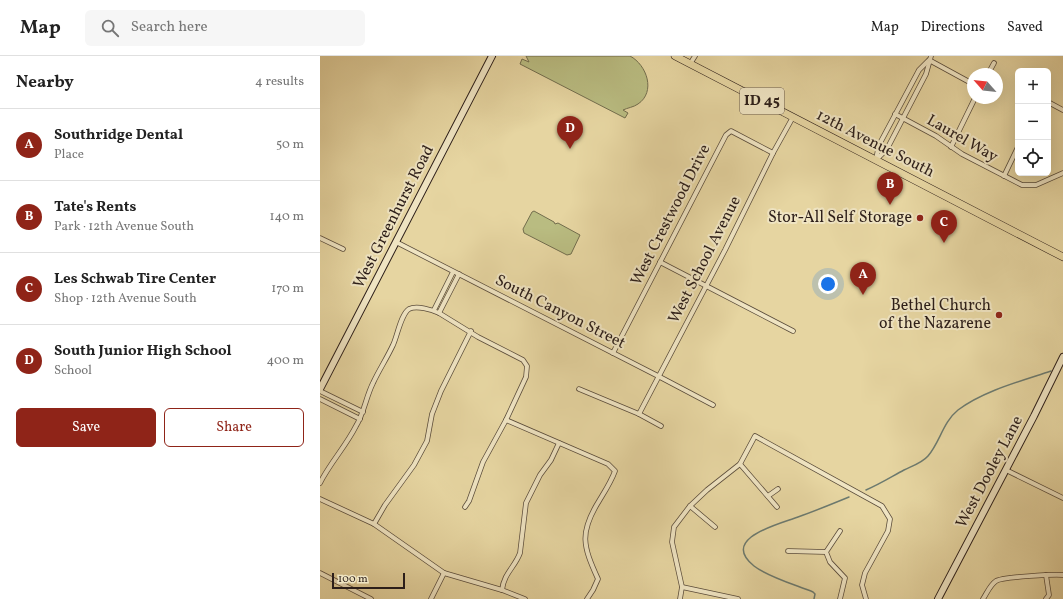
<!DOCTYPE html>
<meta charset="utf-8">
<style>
:root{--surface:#fff;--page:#f6f6f6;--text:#222;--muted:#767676;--line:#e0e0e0;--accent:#8f2418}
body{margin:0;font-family:Vollkorn,serif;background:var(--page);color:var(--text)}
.controls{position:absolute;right:12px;top:12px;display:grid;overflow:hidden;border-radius:6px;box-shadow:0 4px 16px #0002}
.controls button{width:36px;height:36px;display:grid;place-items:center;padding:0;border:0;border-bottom:1px solid var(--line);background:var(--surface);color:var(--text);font:20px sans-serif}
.compass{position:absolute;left:647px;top:12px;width:36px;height:36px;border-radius:50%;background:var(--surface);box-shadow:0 4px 16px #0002;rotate:297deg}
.scale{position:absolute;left:12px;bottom:10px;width:73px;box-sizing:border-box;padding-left:4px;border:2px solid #2c1e19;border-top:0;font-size:11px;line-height:14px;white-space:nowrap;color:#2c1e19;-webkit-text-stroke:3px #efe4c2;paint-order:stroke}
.you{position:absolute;left:508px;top:228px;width:14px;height:14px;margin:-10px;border:3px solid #fff;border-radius:50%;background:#1a73e8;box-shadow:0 0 0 6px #1a73e833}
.badge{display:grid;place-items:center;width:26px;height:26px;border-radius:50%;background:var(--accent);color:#fff;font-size:13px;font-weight:700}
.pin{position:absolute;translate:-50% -33px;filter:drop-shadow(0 1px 2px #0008)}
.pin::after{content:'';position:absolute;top:21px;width:14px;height:12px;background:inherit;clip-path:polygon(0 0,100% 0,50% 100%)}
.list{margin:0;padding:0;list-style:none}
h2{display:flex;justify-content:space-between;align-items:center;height:52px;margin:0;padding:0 16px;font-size:17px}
h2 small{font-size:13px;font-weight:400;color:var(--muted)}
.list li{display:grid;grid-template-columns:26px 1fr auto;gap:12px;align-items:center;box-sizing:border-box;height:72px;padding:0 16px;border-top:1px solid var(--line)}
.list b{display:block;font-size:15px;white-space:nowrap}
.list p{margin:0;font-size:13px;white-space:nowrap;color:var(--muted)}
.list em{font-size:13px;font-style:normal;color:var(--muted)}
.actions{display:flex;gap:8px;padding:12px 16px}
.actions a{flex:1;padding:9px 0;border:1px solid var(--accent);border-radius:6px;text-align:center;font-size:14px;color:var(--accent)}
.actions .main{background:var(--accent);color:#fff}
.icon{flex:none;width:22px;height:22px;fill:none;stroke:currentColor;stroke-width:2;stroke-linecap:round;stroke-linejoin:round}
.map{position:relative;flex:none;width:743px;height:543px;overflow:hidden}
header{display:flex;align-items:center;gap:24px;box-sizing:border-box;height:56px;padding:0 20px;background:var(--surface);border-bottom:1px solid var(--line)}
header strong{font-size:19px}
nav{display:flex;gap:22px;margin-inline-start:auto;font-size:14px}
.search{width:280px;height:36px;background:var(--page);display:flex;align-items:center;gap:10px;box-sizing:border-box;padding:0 14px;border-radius:6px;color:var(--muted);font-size:15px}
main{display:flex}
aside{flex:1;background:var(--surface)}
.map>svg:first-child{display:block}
</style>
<header>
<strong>Map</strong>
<div class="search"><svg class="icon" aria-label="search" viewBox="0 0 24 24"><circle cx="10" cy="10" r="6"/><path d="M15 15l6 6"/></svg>Search here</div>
<nav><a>Map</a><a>Directions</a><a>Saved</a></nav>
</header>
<main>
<aside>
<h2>Nearby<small>4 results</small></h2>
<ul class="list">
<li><span class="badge">A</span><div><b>Southridge Dental</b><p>Place</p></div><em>50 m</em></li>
<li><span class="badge">B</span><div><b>Tate's Rents</b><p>Park · 12th Avenue South</p></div><em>140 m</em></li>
<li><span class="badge">C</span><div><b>Les Schwab Tire Center</b><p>Shop · 12th Avenue South</p></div><em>170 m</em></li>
<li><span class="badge">D</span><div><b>South Junior High School</b><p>School</p></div><em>400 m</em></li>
</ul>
<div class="actions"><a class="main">Save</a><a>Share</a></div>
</aside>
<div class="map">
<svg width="743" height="543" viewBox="0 0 743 543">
<rect width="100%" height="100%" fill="#e6d5a1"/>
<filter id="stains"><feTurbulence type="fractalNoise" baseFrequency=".005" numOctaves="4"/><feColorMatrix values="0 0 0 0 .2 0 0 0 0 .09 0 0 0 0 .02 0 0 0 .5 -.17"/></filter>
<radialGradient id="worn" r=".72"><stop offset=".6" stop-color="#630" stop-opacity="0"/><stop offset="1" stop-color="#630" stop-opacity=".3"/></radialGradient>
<!-- green -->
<g fill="#b9bc81" stroke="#726d4d">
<path d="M 206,0 L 310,0 C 327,9 336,36 318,48 C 314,51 307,52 303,54 L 308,57 L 305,62 L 200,8 L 202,3 L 209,6 Z"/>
<path d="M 214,155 L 234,166 L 235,168 L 238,167 L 260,179 L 251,198 L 247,199 L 204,177 L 203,173 L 212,156 Z"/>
</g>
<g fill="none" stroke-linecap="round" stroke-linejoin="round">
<!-- stream -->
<g stroke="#6c7a6f" stroke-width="1.5">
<path d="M 546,434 C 560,428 571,421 584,414 C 592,410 602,407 608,400 C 620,386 623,366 638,354 C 663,335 701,325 731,315"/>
<path d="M 494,543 L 495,538 L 493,536 C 476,529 448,521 434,510 C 399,482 460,468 478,461 C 495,455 512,448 529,441"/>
</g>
<defs>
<g id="street">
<path d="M 609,4 L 653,28"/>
<path d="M 370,8 L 375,0"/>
<path d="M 668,18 L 674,7"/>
<path d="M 728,46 L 743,54"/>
<path d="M 575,58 L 616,80 L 642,98 L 702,129 L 716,129 L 743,117"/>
<path d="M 631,91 L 655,42"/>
<path d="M 556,103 L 559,89 L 599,14 L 608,5"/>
<path d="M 556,104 L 567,93 L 606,18 L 611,0"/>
<path d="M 684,120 L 698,91"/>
<path d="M 0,182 L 23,193"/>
<path d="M 76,186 L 338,320 L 393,349"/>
<path d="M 340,206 L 473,275"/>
<path d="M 114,254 L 133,216"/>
<path d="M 119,257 L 139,218"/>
<path d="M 293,297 L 406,79 L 411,75 L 453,97"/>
<path d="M 259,333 L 319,358 L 341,370"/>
<path d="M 0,335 L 43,356"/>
<path d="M 0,343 L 40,363"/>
<path d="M 319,358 L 405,194 L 453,97 L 473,61"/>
<path d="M 420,408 L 457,451"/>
<path d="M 686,414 L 743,442"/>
<path d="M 0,427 C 10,407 26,390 36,370 C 44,357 46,341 53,327 C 59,314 67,302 73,289 C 77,281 81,258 89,253 C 97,249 112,254 119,257 L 158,281 L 203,304 L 207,310 L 206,321 L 186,364 L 288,408 L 295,415 C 291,426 285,435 279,445 C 259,477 263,490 278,523 L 273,534 L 267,543"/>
<path d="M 448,440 L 458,433"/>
<path d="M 0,443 L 54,468 L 124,517"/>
<path d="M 370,450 L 395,471"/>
<path d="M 145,451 L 149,445 L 163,406 L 186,364"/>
<path d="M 54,468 L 65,449 L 94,409 L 107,385 L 112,358 L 121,335 L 151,275"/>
<path d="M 468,495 L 506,496"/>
<path d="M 0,517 L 51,543"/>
<path d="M 726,519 L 729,539 L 726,543"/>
<path d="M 362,531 L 418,543"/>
<path d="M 182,534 C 184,517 195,511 200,497 L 206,447 L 220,419 L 231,404 L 239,387"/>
<path d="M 111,543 L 124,517 L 182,534 L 205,543"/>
<path d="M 360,543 L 362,531 L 352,486 L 354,471 L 370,450 L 387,434 L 420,408 L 435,380 L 562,450 L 570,463 L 568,475 L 545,517 L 542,529 L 546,543"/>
<path d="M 520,543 L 525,522 L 510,506 L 506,496 L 520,475"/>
<path d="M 663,543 C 667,537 670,529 676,525 C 682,521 735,518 743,519"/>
</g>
<g id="secondary">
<path d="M 0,333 L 172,0"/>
<path d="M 618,543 L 714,360 L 743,301"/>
</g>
<path id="primary" d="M 355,0 L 743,201"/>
</defs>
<!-- street casing -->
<use href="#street" stroke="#5a4c3b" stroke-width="5.5"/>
<!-- secondary casing -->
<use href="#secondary" stroke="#2c1e19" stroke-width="8"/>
<!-- primary casing -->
<use href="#primary" stroke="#2c1e19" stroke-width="8"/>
<!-- street -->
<use href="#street" stroke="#efe4c2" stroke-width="4"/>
<!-- secondary -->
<use href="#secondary" stroke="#efe4c2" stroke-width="6"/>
<!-- primary -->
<use href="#primary" stroke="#e6d5a1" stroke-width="7"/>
</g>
<!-- markers -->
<g fill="#8f2418" stroke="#efe4c2" stroke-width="1.5">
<circle cx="600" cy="162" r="4"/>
<circle cx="679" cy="259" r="4"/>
</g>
<g text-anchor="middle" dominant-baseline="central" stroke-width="4" stroke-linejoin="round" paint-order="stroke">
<!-- shield labels -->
<rect fill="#efe4c2" stroke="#66594c" stroke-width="1" x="420" y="32" width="44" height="26" rx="3"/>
<g font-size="15" font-weight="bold" fill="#2c1e19">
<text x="442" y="45">ID 45</text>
</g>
<!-- street labels -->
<g font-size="16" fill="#2c1e19" stroke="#efe4c2">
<text transform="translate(642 83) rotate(30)">Laurel Way</text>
<text transform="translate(555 88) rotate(27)">12th Avenue South</text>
<text transform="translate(351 159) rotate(-63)">West Crestwood Drive</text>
<text transform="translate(74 161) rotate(-63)">West Greenhurst Road</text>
<text transform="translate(385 204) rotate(-63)">West School Avenue</text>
<text transform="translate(240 256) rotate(27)">South Canyon Street</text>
<text transform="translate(670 416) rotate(-62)">West Dooley Lane</text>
</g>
<!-- poi labels -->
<g font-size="16" fill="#2c1e19" stroke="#efe4c2" text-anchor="end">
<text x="592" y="162">Stor-All Self Storage</text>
<text x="671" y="250">Bethel Church<tspan x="671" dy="18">of the Nazarene</tspan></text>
</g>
</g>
<rect width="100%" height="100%" filter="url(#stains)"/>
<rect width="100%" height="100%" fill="url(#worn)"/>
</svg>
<div class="controls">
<button>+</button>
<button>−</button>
<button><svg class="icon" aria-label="locate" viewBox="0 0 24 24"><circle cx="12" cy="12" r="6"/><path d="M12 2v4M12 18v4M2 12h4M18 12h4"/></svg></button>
</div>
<svg class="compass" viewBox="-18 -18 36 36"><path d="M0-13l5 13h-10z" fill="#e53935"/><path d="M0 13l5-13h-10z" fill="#767676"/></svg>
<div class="scale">100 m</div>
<div class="you"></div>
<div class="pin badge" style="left:543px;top:239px">A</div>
<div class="pin badge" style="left:570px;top:149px">B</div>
<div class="pin badge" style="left:624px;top:187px">C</div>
<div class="pin badge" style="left:250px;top:93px">D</div>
</div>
</main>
